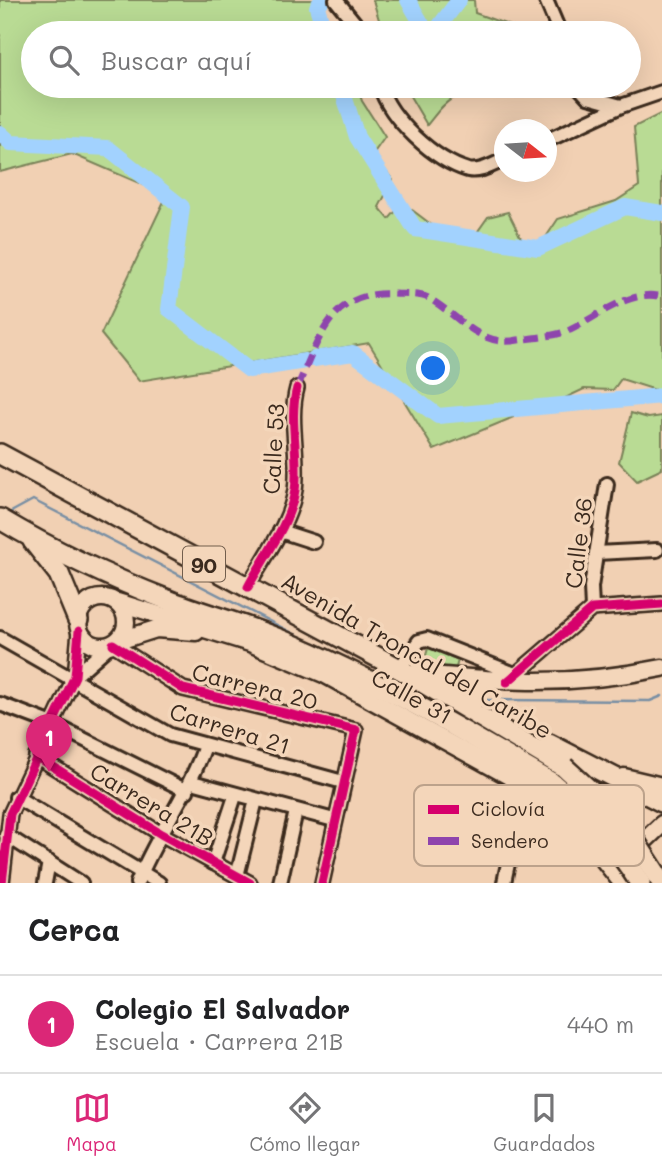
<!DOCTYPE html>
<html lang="es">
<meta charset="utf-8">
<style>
:root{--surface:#fff;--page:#f6f6f6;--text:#202124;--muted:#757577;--line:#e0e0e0;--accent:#db2777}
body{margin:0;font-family:Mali,sans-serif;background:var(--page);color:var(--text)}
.compass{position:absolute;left:494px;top:119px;width:63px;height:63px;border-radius:50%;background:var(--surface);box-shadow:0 7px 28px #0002;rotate:107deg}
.you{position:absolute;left:434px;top:369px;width:24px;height:24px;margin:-18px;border:5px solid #fff;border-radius:50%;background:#1a73e8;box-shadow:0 0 0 10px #1a73e833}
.badge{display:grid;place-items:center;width:46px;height:46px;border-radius:50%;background:var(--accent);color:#fff;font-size:23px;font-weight:700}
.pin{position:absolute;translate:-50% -58px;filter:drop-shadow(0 2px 4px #0008)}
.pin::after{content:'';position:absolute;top:37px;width:24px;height:21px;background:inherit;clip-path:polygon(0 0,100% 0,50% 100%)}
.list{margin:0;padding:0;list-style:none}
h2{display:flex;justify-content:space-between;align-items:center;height:91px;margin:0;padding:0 28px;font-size:30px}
h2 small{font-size:23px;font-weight:400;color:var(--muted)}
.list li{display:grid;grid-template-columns:46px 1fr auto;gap:21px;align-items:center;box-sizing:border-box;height:98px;padding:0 28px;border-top:2px solid var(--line)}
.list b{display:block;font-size:26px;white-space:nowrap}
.list p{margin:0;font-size:23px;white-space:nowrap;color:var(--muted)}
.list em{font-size:23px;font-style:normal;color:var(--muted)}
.icon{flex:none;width:38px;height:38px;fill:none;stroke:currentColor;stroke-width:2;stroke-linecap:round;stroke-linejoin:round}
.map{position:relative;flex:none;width:662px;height:883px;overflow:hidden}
.search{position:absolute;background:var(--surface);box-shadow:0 7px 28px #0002;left:21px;right:21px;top:21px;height:77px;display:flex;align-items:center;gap:18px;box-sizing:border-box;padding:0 24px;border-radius:38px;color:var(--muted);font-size:26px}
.sheet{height:189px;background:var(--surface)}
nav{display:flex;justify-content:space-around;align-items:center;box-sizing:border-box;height:98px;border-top:2px solid var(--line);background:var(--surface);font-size:19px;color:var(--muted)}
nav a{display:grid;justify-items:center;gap:4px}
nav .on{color:var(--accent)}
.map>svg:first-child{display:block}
</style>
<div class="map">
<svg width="662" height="883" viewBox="0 0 662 883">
<rect width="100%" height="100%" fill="#f1d0b3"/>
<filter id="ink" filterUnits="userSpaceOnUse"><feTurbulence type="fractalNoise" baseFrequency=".0143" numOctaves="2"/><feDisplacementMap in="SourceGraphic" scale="14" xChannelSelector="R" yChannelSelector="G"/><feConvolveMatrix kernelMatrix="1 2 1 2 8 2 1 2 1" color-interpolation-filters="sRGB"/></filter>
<g filter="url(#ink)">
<!-- green -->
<g fill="#b9db94" stroke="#7a8259" stroke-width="2">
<path d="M 0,0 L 319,0 L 313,7 L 342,33 L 33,33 L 33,86 L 357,86 L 362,101 L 385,137 L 373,154 L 393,180 L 379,207 L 389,219 L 403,203 L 432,225 L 473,238 L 488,217 L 508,212 L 528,252 L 540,246 L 558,219 L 616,201 L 639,186 L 634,127 L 662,113 L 662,392 L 621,379 L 613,390 L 584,389 L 563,399 L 540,402 L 531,410 L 434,450 L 369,343 L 139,381 L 101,334 L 167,195 L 72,154 L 0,172 Z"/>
<path d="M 373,0 L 474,0 L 475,13 L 530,33 L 383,33 Z"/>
<path d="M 404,86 L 485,86 L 481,98 C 450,91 445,103 427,125 Z"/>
<path d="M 631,413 L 648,418 L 662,416 L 662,469 L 637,481 L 619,462 Z"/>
<path d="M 429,645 L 460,653 L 455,671 L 424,662 Z"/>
</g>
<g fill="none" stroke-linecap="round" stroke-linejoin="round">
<!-- stream -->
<g stroke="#798fa4" stroke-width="2.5">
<path d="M 11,512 L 33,500 L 318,646"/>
<path d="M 481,700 L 650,701 L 662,696"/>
</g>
<!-- river -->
<g stroke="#a2d2fe" stroke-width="16">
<path d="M 322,0 L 317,7 L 325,33"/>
<path d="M 408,0 L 427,33"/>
<path d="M 434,33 L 459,0"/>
<path d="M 341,86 L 357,137 L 415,229 L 538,248 L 625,207 L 662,213"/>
<path d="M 0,133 L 11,143 L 108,148 L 182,207 L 169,309 L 249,370 L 305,361"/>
<path d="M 314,359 L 353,353 L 438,416 L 662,396"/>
</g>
<defs>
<g id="minor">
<path d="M 336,0 L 363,33"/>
<path d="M 546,0 L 560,33"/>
<path d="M 380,86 C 390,119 434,160 468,170 C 480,173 494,164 504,160"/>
<path d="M 578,86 L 588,97 L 621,106"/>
<path d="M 546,141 L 621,106 L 662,92"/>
<path d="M 280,531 L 314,542"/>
<path d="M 596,553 L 657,550"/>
<path d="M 248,587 C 264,557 290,524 295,490 C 300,457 288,420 297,388"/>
<path d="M 592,609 L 591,587 L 607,484"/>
<path d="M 0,638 L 170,735 L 343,782"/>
<path d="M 113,644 L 183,689 L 356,730 L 322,883"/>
<path d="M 399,669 L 419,641 L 427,639 L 515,674"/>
<path d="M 75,676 L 109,646"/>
<path d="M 507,682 L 592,609 L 662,604"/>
<path d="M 0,704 L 53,724 L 187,791"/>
<path d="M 36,756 L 161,834 L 250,883"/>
<path d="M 192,782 L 334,820"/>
<path d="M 16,797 L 159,883"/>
<path d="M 6,835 L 81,883"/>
<path d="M 213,863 L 235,796"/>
<path d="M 237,876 L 256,800"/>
<path d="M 2,883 L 10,814 L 75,676 L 79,631"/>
<path d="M 45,883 L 49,862"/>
<path d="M 137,883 C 157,834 187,796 205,746"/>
<path d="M 280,883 L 296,811"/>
<path d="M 504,883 C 513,835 518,828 562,808"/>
</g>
<g id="major">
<circle cx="102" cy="622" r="24"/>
<path d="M 117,602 L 250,643 L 324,674 L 534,790 L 562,808 L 583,830 L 612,844"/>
<path d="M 118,641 L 156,629 L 196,632"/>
<path d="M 411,673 C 503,682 570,687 662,668"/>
<path d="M 624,777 L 662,786"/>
<path d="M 584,835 L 622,883"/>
<path d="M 635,856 L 638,847 L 662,824"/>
</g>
<g id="highway">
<path d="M 0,454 L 407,673 L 564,767"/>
<path d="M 0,519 C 52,550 111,578 168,600 C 204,614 243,624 279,639 C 374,678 464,731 552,783"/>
<path d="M 33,541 L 59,574 L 78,620"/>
<path d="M 472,703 L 472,692 L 482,680"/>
<path d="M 549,744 L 662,802"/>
</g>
</defs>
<!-- minor casing -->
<use href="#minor" stroke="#3b2a1e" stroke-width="18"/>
<!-- major casing -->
<use href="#major" stroke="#3b2a1e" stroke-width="21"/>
<!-- highway casing -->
<use href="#highway" stroke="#3b2a1e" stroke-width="24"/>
<!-- minor -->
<use href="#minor" stroke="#f4d6ba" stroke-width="12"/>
<!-- major -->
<use href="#major" stroke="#f4d6ba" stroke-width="16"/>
<!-- highway -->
<use href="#highway" stroke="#f4d6ba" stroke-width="19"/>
<defs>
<g id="highway-bridge">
<path d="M 564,767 L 620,818 L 662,883"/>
<path d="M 552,783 C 588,813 615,843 640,883"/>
</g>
</defs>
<!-- highway-bridge casing -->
<use href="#highway-bridge" stroke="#3b2a1e" stroke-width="24" stroke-linecap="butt"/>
<!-- highway-bridge -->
<use href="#highway-bridge" stroke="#f4d6ba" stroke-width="19"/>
<!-- quiet -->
<path stroke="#8e44ad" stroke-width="7" stroke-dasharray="14 7" stroke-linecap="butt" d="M 297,388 C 319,340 329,290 394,294 C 404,295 421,293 430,299 C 459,316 481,348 518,340 C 533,338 556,336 570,330 C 597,317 631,288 662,297"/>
<defs>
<g id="cycleway">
<path d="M 248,587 C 264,557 290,524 295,490 C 300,457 288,420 297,388"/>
<path d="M 113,644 L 183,689 L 356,730 L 322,883"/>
<path d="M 507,682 L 592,609 L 662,604"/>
<path d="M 36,756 L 161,834 L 250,883"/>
<path d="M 2,883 L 10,814 L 75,676 L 79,631"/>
</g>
</defs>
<!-- cycleway casing -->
<use href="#cycleway" stroke="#f4d6ba" stroke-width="13"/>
<!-- cycleway -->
<use href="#cycleway" stroke="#d6006c" stroke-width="9"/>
</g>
</g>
<g text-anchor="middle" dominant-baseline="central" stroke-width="7" stroke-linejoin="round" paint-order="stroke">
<!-- shield labels -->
<rect fill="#f4d6ba" stroke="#725e4d" stroke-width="2" x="183" y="546.5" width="42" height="35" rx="5"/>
<g font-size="21" font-weight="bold" fill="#3b2a1e">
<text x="204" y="564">90</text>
</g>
<!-- street labels -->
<g font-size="23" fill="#3b2a1e" stroke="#f4d6ba">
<text transform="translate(273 449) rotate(-87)">Calle 53</text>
<text transform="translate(578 543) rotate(-83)">Calle 36</text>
<text transform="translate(417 655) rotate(30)">Avenida Troncal del Caribe</text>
<text transform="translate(255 686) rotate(14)">Carrera 20</text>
<text transform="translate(412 696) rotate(29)">Calle 31</text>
<text transform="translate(230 728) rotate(17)">Carrera 21</text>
<text transform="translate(152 804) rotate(31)">Carrera 21B</text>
</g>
</g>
<!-- legend -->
<rect x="414" y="785" width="230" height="81" rx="10" fill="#f4d6ba" stroke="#bca28b" stroke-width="2"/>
<rect x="428" y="805" width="31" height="9" fill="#d6006c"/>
<rect x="428" y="837" width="31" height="8" fill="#8e44ad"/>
<g font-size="19" fill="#3b2a1e">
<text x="471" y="816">Ciclovía</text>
<text x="471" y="848">Sendero</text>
</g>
</svg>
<svg class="compass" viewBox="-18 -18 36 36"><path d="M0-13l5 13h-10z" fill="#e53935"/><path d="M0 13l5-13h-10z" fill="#757577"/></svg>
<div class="you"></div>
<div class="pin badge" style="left:49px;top:772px">1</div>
<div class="search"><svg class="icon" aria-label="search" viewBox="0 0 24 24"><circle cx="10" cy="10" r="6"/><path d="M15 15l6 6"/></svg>Buscar aquí</div>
</div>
<section class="sheet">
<h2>Cerca<small></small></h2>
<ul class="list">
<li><span class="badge">1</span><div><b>Colegio El Salvador</b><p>Escuela · Carrera 21B</p></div><em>440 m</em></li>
</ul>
</section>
<nav>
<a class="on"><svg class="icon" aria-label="map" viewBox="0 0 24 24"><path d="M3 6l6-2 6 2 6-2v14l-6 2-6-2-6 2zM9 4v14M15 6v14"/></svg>Mapa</a>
<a><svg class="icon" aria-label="directions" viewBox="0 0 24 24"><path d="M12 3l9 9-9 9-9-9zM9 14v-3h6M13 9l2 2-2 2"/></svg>Cómo llegar</a>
<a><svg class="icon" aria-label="saved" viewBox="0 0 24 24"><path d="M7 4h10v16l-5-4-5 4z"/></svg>Guardados</a>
</nav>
